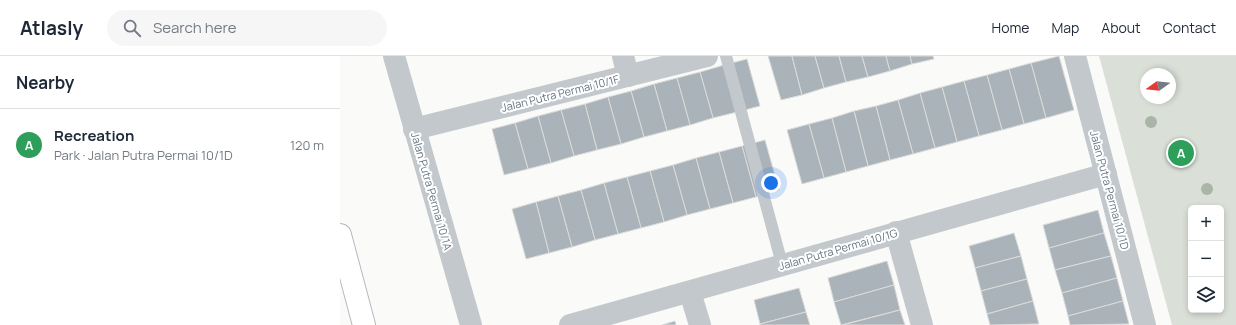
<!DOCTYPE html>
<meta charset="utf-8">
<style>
:root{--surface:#fff;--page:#f6f6f7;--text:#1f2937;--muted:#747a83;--line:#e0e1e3;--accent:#111827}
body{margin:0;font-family:Manrope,sans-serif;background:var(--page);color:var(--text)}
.controls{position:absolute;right:12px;bottom:12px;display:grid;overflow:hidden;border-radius:6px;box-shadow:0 2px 6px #0003}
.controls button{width:36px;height:36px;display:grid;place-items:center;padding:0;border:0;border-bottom:1px solid var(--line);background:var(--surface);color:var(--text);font:20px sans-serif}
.compass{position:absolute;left:800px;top:12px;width:36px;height:36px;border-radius:50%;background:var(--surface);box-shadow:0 2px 6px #0003;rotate:255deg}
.you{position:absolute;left:431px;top:127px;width:14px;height:14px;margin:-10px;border:3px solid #fff;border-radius:50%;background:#1a73e8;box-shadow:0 0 0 6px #1a73e833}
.badge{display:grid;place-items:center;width:26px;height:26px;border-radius:50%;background:var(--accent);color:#fff;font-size:13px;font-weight:700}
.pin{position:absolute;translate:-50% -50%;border:2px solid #fff;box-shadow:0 1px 4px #0006}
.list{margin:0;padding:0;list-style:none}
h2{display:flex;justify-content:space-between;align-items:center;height:52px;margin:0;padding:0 16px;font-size:17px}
h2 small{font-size:13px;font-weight:400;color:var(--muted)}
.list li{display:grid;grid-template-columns:26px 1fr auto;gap:12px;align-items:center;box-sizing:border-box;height:72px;padding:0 16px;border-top:1px solid var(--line)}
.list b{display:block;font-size:15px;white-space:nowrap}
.list p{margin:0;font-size:13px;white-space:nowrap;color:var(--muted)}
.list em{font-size:13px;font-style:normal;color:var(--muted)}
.icon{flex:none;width:22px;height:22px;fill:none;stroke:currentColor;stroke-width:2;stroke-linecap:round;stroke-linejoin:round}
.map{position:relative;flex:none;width:896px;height:269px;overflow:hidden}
header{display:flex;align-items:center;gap:24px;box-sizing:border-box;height:56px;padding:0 20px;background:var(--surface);border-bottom:1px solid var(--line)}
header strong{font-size:19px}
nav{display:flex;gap:22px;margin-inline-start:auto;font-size:14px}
.search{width:280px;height:36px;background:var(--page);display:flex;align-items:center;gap:10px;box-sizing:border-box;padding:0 14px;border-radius:22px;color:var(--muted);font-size:15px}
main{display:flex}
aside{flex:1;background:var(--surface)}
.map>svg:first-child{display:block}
</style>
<header>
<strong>Atlasly</strong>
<div class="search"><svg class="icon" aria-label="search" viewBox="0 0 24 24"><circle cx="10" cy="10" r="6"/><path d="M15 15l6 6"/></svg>Search here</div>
<nav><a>Home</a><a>Map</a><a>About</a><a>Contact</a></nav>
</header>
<main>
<aside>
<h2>Nearby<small></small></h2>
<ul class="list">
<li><span class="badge" style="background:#2e9e5b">A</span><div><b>Recreation</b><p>Park · Jalan Putra Permai 10/1D</p></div><em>120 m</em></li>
</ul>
</aside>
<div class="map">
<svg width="896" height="269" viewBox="0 0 896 269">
<rect width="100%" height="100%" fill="#fafaf8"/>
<!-- green -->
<path fill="#dadfd7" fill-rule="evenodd" d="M 759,0 L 896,0 L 896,269 L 832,269 ZM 806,18 L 830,18 L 830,42 L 806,42 ZM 851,152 L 881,152 L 881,254 L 851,254 Z"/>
<!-- building -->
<g fill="#aab3b9" stroke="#dcdcda">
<path d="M 428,0 L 452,0 L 462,39 L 441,44 Z"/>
<path d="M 452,0 L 475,0 L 484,32 L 462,39 Z"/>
<path d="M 475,0 L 499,0 L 506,26 L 484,32 Z"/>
<path d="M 499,0 L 522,0 L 528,21 L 506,26 Z"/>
<path d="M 522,0 L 546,0 L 550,15 L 528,21 Z"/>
<path d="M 546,0 L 570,0 L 572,8 L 550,15 Z"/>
<path d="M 570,0 L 593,0 L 594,3 L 572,8 Z"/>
<path d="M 719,0 L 734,54 L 706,62 L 691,7 Z"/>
<path d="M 407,3 L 420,50 L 397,56 L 384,9 Z"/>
<path d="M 691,7 L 706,62 L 684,68 L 669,13 Z"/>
<path d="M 384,9 L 397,56 L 373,62 L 360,16 Z"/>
<path d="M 669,13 L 684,68 L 662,74 L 647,19 Z"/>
<path d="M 360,16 L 373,62 L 350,69 L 337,22 Z"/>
<path d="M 647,19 L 662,74 L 639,80 L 624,25 Z"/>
<path d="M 337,22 L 350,69 L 327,75 L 314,28 Z"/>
<path d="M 624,25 L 639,80 L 617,86 L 602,31 Z"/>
<path d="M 314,28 L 327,75 L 304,81 L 291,35 Z"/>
<path d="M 602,31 L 617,86 L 595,92 L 580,37 Z"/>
<path d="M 291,35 L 304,81 L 281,88 L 268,41 Z"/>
<path d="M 580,37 L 595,92 L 573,98 L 558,44 Z"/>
<path d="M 268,41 L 281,88 L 257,94 L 245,48 Z"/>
<path d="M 558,44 L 573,98 L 550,104 L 536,50 Z"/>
<path d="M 245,48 L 257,94 L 234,100 L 221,54 Z"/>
<path d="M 536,50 L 550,104 L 528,110 L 514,55 Z"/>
<path d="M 221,54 L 234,100 L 211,107 L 198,60 Z"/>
<path d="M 514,55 L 528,110 L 506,116 L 492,62 Z"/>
<path d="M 198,60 L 211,107 L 188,113 L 175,67 Z"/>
<path d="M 492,62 L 506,116 L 484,122 L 469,68 Z"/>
<path d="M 175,67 L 188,113 L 164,119 L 152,73 Z"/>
<path d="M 469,68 L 484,122 L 462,128 L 447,74 Z"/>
<path d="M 425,84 L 439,134 L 416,141 L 402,90 Z"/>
<path d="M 402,90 L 416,141 L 393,147 L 379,96 Z"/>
<path d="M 379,96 L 393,147 L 370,153 L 356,102 Z"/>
<path d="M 356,102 L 370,153 L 347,159 L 333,109 Z"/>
<path d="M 333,109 L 347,159 L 324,166 L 310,115 Z"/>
<path d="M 310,115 L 324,166 L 301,172 L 287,121 Z"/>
<path d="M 287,121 L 301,172 L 278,178 L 264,127 Z"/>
<path d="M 264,127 L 278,178 L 255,184 L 241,134 Z"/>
<path d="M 241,134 L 255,184 L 232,191 L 218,140 Z"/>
<path d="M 218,140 L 232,191 L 209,197 L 196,146 Z"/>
<path d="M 196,146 L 209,197 L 186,203 L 172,153 Z"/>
<path d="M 758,154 L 764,177 L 709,192 L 703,169 Z"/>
<path d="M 674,177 L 681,200 L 635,212 L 629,190 Z"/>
<path d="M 764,177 L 771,200 L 715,214 L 709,192 Z"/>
<path d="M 681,200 L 687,223 L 641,235 L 635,212 Z"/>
<path d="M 771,200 L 777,222 L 722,237 L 715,214 Z"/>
<path d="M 547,205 L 554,229 L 494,246 L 488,222 Z"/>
<path d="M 777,222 L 783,245 L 728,260 L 722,237 Z"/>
<path d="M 687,223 L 693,245 L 647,258 L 641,235 Z"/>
<path d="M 554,229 L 560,254 L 501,269 L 494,246 Z"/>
<path d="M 459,232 L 466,256 L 420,268 L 414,244 Z"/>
<path d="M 693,245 L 699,268 L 650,269 L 647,258 Z"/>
<path d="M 783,245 L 789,268 L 730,269 L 728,260 Z"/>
<path d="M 560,254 L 565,269 L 503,269 Z"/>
<path d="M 466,256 L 470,269 L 420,269 L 420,268 Z"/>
<path d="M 335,265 L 336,269 L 322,269 Z"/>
</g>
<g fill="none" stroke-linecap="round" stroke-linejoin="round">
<defs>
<path id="secondary" d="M 0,179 L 24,269"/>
</defs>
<!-- secondary casing -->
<use href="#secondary" stroke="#b3babf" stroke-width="24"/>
<!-- lane -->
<path stroke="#c3c8cc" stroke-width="12" d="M 386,0 L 442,208"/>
<!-- street -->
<g stroke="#c3c8cc" stroke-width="22">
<path d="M 54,0 L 131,269"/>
<path d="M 283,0 L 288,20"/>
<path d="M 735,0 L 805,269"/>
<path d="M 74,73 L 367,0"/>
<path d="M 556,176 L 582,269"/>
<path d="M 350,236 L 360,269"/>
<path d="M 230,269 L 766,118"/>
</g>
<!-- secondary -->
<use href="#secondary" stroke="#fff" stroke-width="22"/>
</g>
<!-- trees -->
<g fill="#aab4a7">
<circle cx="811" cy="66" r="6"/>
<circle cx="867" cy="133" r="6"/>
</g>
<g text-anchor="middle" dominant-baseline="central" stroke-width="4" stroke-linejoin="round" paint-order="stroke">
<!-- street labels -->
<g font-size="11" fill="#657683" stroke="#fff">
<text transform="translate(220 37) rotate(-14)">Jalan Putra Permai 10/1F</text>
<text transform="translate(770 134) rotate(75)">Jalan Putra Permai 10/1D</text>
<text transform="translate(92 135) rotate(74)">Jalan Putra Permai 10/1A</text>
<text transform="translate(498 193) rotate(-16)">Jalan Putra Permai 10/1G</text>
</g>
</g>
</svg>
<div class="controls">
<button>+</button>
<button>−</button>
<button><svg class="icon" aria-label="layers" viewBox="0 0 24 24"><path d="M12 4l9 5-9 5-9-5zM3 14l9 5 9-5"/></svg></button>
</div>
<svg class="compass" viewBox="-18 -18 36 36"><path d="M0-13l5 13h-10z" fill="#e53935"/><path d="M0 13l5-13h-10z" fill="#747a83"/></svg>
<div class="you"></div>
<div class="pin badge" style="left:841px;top:97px;background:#2e9e5b">A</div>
</div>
</main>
